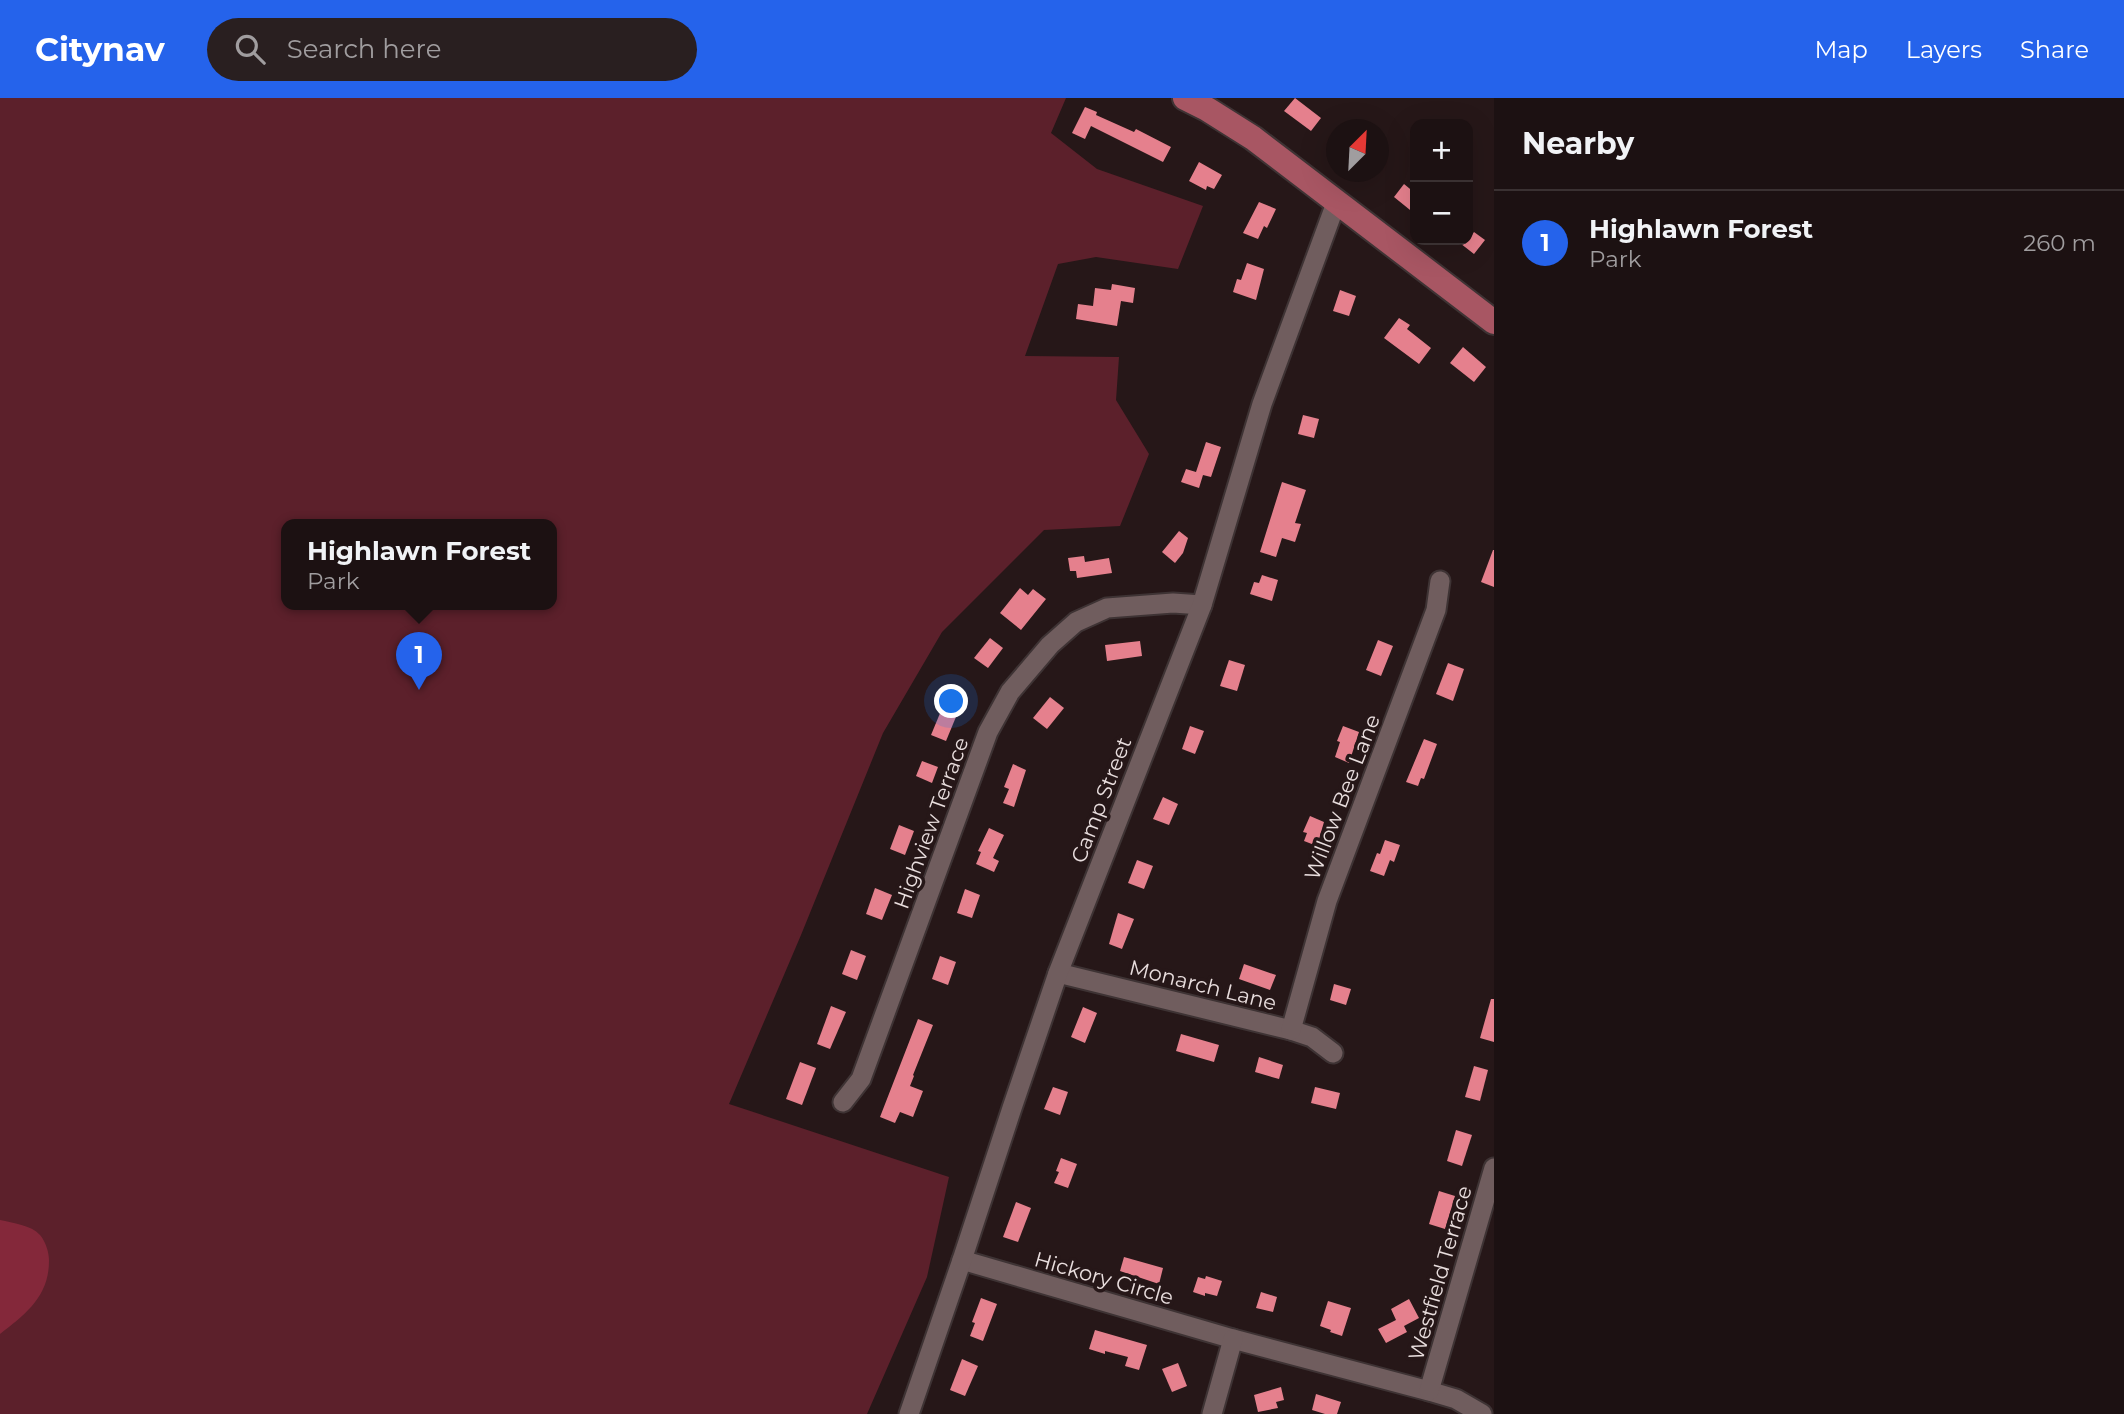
<!DOCTYPE html>
<meta charset="utf-8">
<style>
:root{--surface:#1c1112;--page:#291f20;--text:#f1f3f6;--muted:#a09d9f;--line:#3a3132;--accent:#2563eb}
body{margin:0;font-family:Montserrat,sans-serif;background:var(--page);color:var(--text)}
.controls{position:absolute;right:21px;top:21px;display:grid;overflow:hidden;border-radius:14px;box-shadow:0 7px 28px #0002}
.controls button{width:63px;height:63px;display:grid;place-items:center;padding:0;border:0;border-bottom:2px solid var(--line);background:var(--surface);color:var(--text);font:35px sans-serif}
.compass{position:absolute;left:1326px;top:21px;width:63px;height:63px;border-radius:50%;background:var(--surface);box-shadow:0 7px 28px #0002;rotate:24deg}
.you{position:absolute;left:952px;top:604px;width:24px;height:24px;margin:-18px;border:5px solid #fff;border-radius:50%;background:#1a73e8;box-shadow:0 0 0 10px #1a73e833}
.badge{display:grid;place-items:center;width:46px;height:46px;border-radius:50%;background:var(--accent);color:#fff;font-size:23px;font-weight:700}
.pin{position:absolute;translate:-50% -58px;filter:drop-shadow(0 2px 4px #0008)}
.pin::after{content:'';position:absolute;top:37px;width:24px;height:21px;background:inherit;clip-path:polygon(0 0,100% 0,50% 100%)}
.popup{position:absolute;left:281px;top:421px;width:276px;height:91px;box-sizing:border-box;display:grid;place-content:center;border-radius:14px;background:var(--surface);filter:drop-shadow(0 2px 5px #0005);font-size:23px;white-space:nowrap;color:var(--muted)}
.popup b{font-size:26px;color:var(--text)}
.popup::after{content:'';position:absolute;left:50%;top:100%;margin-left:-14px;border:14px solid transparent;border-top-color:var(--surface)}
.list{margin:0;padding:0;list-style:none}
h2{display:flex;justify-content:space-between;align-items:center;height:91px;margin:0;padding:0 28px;font-size:30px}
h2 small{font-size:23px;font-weight:400;color:var(--muted)}
.list li{display:grid;grid-template-columns:46px 1fr auto;gap:21px;align-items:center;box-sizing:border-box;height:105px;padding:0 28px;border-top:2px solid var(--line)}
.list b{display:block;font-size:26px;white-space:nowrap}
.list p{margin:0;font-size:23px;white-space:nowrap;color:var(--muted)}
.list em{font-size:23px;font-style:normal;color:var(--muted)}
.icon{flex:none;width:38px;height:38px;fill:none;stroke:currentColor;stroke-width:2;stroke-linecap:round;stroke-linejoin:round}
.map{position:relative;flex:none;width:1494px;height:1316px;overflow:hidden}
header{display:flex;align-items:center;gap:42px;box-sizing:border-box;height:98px;padding:0 35px;background:var(--accent);color:#fff}
header strong{font-size:33px}
nav{display:flex;gap:38px;margin-inline-start:auto;font-size:24px}
.search{width:490px;height:63px;background:var(--page);display:flex;align-items:center;gap:18px;box-sizing:border-box;padding:0 24px;border-radius:38px;color:var(--muted);font-size:26px}
main{display:flex}
aside{flex:1;background:var(--surface)}
.map>svg:first-child{display:block}
</style>
<header>
<strong>Citynav</strong>
<div class="search"><svg class="icon" aria-label="search" viewBox="0 0 24 24"><circle cx="10" cy="10" r="6"/><path d="M15 15l6 6"/></svg>Search here</div>
<nav><a>Map</a><a>Layers</a><a>Share</a></nav>
</header>
<main>
<div class="map">
<svg width="1494" height="1316" viewBox="0 0 1494 1316">
<rect width="100%" height="100%" fill="#261718"/>
<!-- green -->
<path fill="#5c202b" fill-rule="evenodd" d="M 0,0 L 1066,0 L 1051,35 L 1097,71 L 1203,108 L 1178,171 L 1096,159 L 1058,166 L 1025,258 L 1119,259 L 1116,302 L 1149,356 L 1120,428 L 1044,432 L 942,534 L 883,635 L 801,837 L 729,1006 L 949,1079 L 927,1179 L 867,1316 L 0,1316 ZM 286,426 L 552,426 L 552,506 L 286,506 Z"/>
<!-- water -->
<path fill="#84283a" d="M 0,1122 C 13,1125 31,1127 40,1137 C 46,1144 49,1155 49,1163 C 49,1198 26,1216 0,1236 Z"/>
<!-- building -->
<g fill="#e5808d">
<path d="M 1295,0 L 1321,20 L 1311,33 L 1284,13 Z"/>
<path d="M 1085,9 L 1097,14 L 1096,17 L 1134,34 L 1136,31 L 1171,49 L 1163,64 L 1091,28 L 1085,41 L 1072,35 Z"/>
<path d="M 1199,64 L 1222,77 L 1214,91 L 1207,88 L 1206,92 L 1189,83 Z"/>
<path d="M 1404,86 L 1415,95 L 1415,116 L 1394,99 Z"/>
<path d="M 1259,104 L 1276,111 L 1267,130 L 1264,128 L 1258,141 L 1243,135 Z"/>
<path d="M 1468,133 L 1472,137 L 1474,134 L 1485,142 L 1474,156 L 1456,142 L 1468,142 Z"/>
<path d="M 1247,165 L 1264,171 L 1256,202 L 1233,194 L 1237,181 L 1241,182 Z"/>
<path d="M 1112,186 L 1135,190 L 1133,205 L 1121,203 L 1117,228 L 1076,221 L 1078,206 L 1093,208 L 1095,190 L 1111,192 Z"/>
<path d="M 1340,192 L 1356,198 L 1349,218 L 1333,213 Z"/>
<path d="M 1399,220 L 1410,227 L 1407,231 L 1431,250 L 1419,266 L 1384,240 Z"/>
<path d="M 1463,249 L 1486,269 L 1474,284 L 1450,265 Z"/>
<path d="M 1303,317 L 1319,321 L 1314,340 L 1298,336 Z"/>
<path d="M 1206,344 L 1221,349 L 1211,379 L 1203,377 L 1199,390 L 1181,384 L 1186,371 L 1196,374 Z"/>
<path d="M 1282,384 L 1306,392 L 1295,425 L 1301,426 L 1295,444 L 1282,440 L 1276,459 L 1260,454 Z"/>
<path d="M 1179,433 L 1188,440 L 1183,455 L 1175,465 L 1162,454 Z"/>
<path d="M 1493,452 L 1494,452 L 1494,489 L 1481,484 Z"/>
<path d="M 1084,458 L 1085,464 L 1109,460 L 1112,475 L 1077,480 L 1076,473 L 1070,473 L 1068,460 Z"/>
<path d="M 1262,477 L 1278,482 L 1272,503 L 1250,496 L 1254,484 L 1259,485 Z"/>
<path d="M 1020,490 L 1028,497 L 1033,491 L 1046,501 L 1021,532 L 1000,515 Z"/>
<path d="M 990,540 L 1003,550 L 988,570 L 974,560 Z"/>
<path d="M 1378,542 L 1393,548 L 1381,578 L 1366,572 Z"/>
<path d="M 1140,543 L 1142,558 L 1107,563 L 1105,547 Z"/>
<path d="M 1229,562 L 1245,567 L 1237,593 L 1220,588 Z"/>
<path d="M 1448,565 L 1464,571 L 1453,603 L 1436,596 Z"/>
<path d="M 948,596 L 963,602 L 946,643 L 931,637 Z"/>
<path d="M 1050,599 L 1064,610 L 1047,631 L 1033,620 Z"/>
<path d="M 1190,628 L 1204,633 L 1195,656 L 1182,651 Z"/>
<path d="M 1343,628 L 1359,634 L 1349,665 L 1335,659 L 1340,644 L 1337,643 Z"/>
<path d="M 1424,641 L 1437,646 L 1424,681 L 1421,680 L 1418,688 L 1406,684 Z"/>
<path d="M 922,663 L 938,669 L 932,685 L 916,678 Z"/>
<path d="M 1013,666 L 1026,672 L 1014,709 L 1003,705 L 1009,691 L 1004,689 Z"/>
<path d="M 1163,699 L 1178,706 L 1169,727 L 1153,721 Z"/>
<path d="M 1310,718 L 1324,724 L 1317,748 L 1304,743 L 1307,735 L 1303,734 Z"/>
<path d="M 899,727 L 914,733 L 905,757 L 890,751 Z"/>
<path d="M 989,730 L 1004,737 L 993,760 L 999,763 L 994,774 L 976,766 L 981,754 L 978,753 Z"/>
<path d="M 1385,742 L 1400,747 L 1394,764 L 1390,762 L 1384,778 L 1370,773 L 1377,755 L 1380,756 Z"/>
<path d="M 1137,762 L 1153,768 L 1144,791 L 1128,785 Z"/>
<path d="M 875,790 L 892,797 L 882,822 L 866,816 Z"/>
<path d="M 965,791 L 980,797 L 972,820 L 957,815 Z"/>
<path d="M 1118,815 L 1134,821 L 1122,851 L 1109,846 Z"/>
<path d="M 851,852 L 866,858 L 857,882 L 842,876 Z"/>
<path d="M 940,858 L 956,864 L 948,887 L 932,881 Z"/>
<path d="M 1244,866 L 1276,877 L 1270,892 L 1239,881 Z"/>
<path d="M 1334,886 L 1351,891 L 1346,907 L 1330,902 Z"/>
<path d="M 1491,901 L 1494,901 L 1494,944 L 1480,940 Z"/>
<path d="M 831,908 L 846,914 L 830,951 L 817,946 Z"/>
<path d="M 1083,909 L 1097,915 L 1085,945 L 1071,939 Z"/>
<path d="M 918,921 L 933,927 L 913,977 L 914,978 L 910,988 L 923,993 L 913,1019 L 900,1014 L 895,1025 L 880,1019 Z"/>
<path d="M 1181,936 L 1219,947 L 1214,964 L 1176,953 Z"/>
<path d="M 1259,959 L 1283,967 L 1279,981 L 1255,974 Z"/>
<path d="M 800,964 L 816,970 L 802,1007 L 786,1001 Z"/>
<path d="M 1474,968 L 1488,972 L 1480,1003 L 1465,999 Z"/>
<path d="M 1053,989 L 1068,994 L 1060,1017 L 1044,1011 Z"/>
<path d="M 1315,989 L 1340,995 L 1336,1011 L 1311,1005 Z"/>
<path d="M 1456,1032 L 1472,1037 L 1462,1068 L 1447,1063 Z"/>
<path d="M 1061,1060 L 1077,1066 L 1068,1090 L 1054,1085 L 1059,1074 L 1056,1073 Z"/>
<path d="M 1439,1093 L 1455,1098 L 1445,1131 L 1429,1126 Z"/>
<path d="M 1016,1104 L 1031,1110 L 1018,1144 L 1003,1139 Z"/>
<path d="M 1124,1159 L 1163,1170 L 1159,1186 L 1120,1173 Z"/>
<path d="M 1206,1178 L 1222,1183 L 1217,1198 L 1205,1195 L 1205,1198 L 1193,1194 L 1198,1179 L 1205,1181 Z"/>
<path d="M 1261,1194 L 1277,1199 L 1273,1214 L 1256,1210 Z"/>
<path d="M 981,1200 L 997,1206 L 983,1243 L 970,1238 L 975,1225 L 972,1224 Z"/>
<path d="M 1409,1201 L 1419,1220 L 1404,1228 L 1407,1234 L 1386,1245 L 1378,1231 L 1396,1222 L 1391,1211 Z"/>
<path d="M 1328,1203 L 1351,1210 L 1342,1238 L 1330,1234 L 1331,1232 L 1320,1228 Z"/>
<path d="M 1095,1232 L 1147,1247 L 1139,1272 L 1125,1268 L 1128,1259 L 1105,1253 L 1105,1256 L 1089,1251 Z"/>
<path d="M 962,1261 L 978,1268 L 965,1298 L 950,1292 Z"/>
<path d="M 1178,1265 L 1187,1288 L 1172,1294 L 1162,1271 Z"/>
<path d="M 1281,1289 L 1284,1302 L 1276,1304 L 1278,1310 L 1258,1314 L 1254,1297 Z"/>
<path d="M 1316,1296 L 1341,1304 L 1337,1316 L 1325,1316 L 1312,1312 Z"/>
</g>
<g fill="none" stroke-linecap="round" stroke-linejoin="round">
<defs>
<g id="minor">
<path d="M 1058,875 L 1291,932 L 1312,939 L 1333,955"/>
<path d="M 1291,932 L 1327,803 L 1436,512 L 1440,483"/>
<path d="M 843,1004 L 861,981 L 988,634 L 1010,594 L 1050,547 L 1076,524 L 1107,510 L 1173,505 L 1202,507"/>
<path d="M 962,1162 L 1233,1241 L 1429,1293 L 1456,1301 L 1482,1316"/>
<path d="M 1429,1293 L 1494,1070"/>
<path d="M 909,1316 L 962,1162 L 1012,1010 L 1058,875 L 1202,507 L 1262,306 L 1336,105"/>
<path d="M 1212,1316 L 1233,1241"/>
</g>
<path id="major" d="M 1185,0 L 1207,11 L 1253,40 L 1494,224"/>
</defs>
<!-- minor casing -->
<use href="#minor" stroke="#3e3334" stroke-width="23"/>
<!-- major casing -->
<use href="#major" stroke="#3e3334" stroke-width="28"/>
<!-- minor -->
<use href="#minor" stroke="#705d5e" stroke-width="19"/>
<!-- major -->
<use href="#major" stroke="#a85663" stroke-width="24"/>
</g>
<g text-anchor="middle" dominant-baseline="central" stroke-width="7" stroke-linejoin="round" paint-order="stroke">
<!-- street labels -->
<g font-size="21" fill="#e9dede" stroke="#261718">
<text transform="translate(1342 699) rotate(-69)">Willow Bee Lane</text>
<text transform="translate(1101 702) rotate(-69)">Camp Street</text>
<text transform="translate(931 725) rotate(-70)">Highview Terrace</text>
<text transform="translate(1203 887) rotate(14)">Monarch Lane</text>
<text transform="translate(1440 1175) rotate(-74)">Westfield Terrace</text>
<text transform="translate(1104 1180) rotate(16)">Hickory Circle</text>
</g>
</g>
</svg>
<div class="controls">
<button>+</button>
<button>−</button>
</div>
<svg class="compass" viewBox="-18 -18 36 36"><path d="M0-13l5 13h-10z" fill="#e53935"/><path d="M0 13l5-13h-10z" fill="#a09d9f"/></svg>
<div class="you"></div>
<div class="pin badge" style="left:419px;top:592px">1</div>
<div class="popup"><b>Highlawn Forest</b>Park</div>
</div>
<aside>
<h2>Nearby<small></small></h2>
<ul class="list">
<li><span class="badge">1</span><div><b>Highlawn Forest</b><p>Park</p></div><em>260 m</em></li>
</ul>
</aside>
</main>
